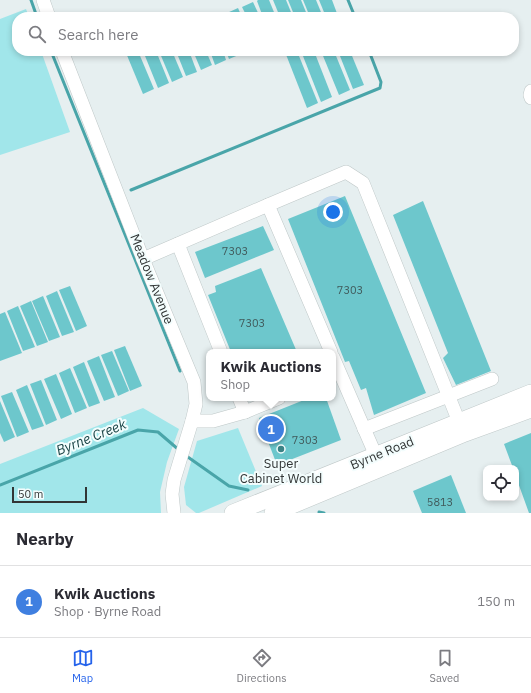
<!DOCTYPE html>
<meta charset="utf-8">
<style>
:root{--surface:#fff;--page:#f7f7f7;--text:#2b2b33;--muted:#7c7c81;--line:#e1e1e2;--accent:#2563eb}
body{margin:0;font-family:"IBM Plex Sans",sans-serif;background:var(--page);color:var(--text)}
.controls{position:absolute;right:12px;bottom:12px;display:grid;overflow:hidden;border-radius:8px;box-shadow:0 2px 6px #0003}
.controls button{width:36px;height:36px;display:grid;place-items:center;padding:0;border:0;border-bottom:1px solid var(--line);background:var(--surface);color:var(--text);font:20px sans-serif}
.scale{position:absolute;left:12px;bottom:10px;width:75px;box-sizing:border-box;padding-left:4px;border:2px solid #313535;border-top:0;font-size:11px;line-height:14px;white-space:nowrap;color:#313535;-webkit-text-stroke:3px #f3fdfd;paint-order:stroke}
.you{position:absolute;left:333px;top:212px;width:14px;height:14px;margin:-10px;border:3px solid #fff;border-radius:50%;background:#1a73e8;box-shadow:0 0 0 6px #1a73e833}
.badge{display:grid;place-items:center;width:26px;height:26px;border-radius:50%;background:var(--accent);color:#fff;font-size:13px;font-weight:700}
.pin{position:absolute;translate:-50% -50%;border:2px solid #fff;box-shadow:0 1px 4px #0006}
.popup{position:absolute;left:206px;top:349px;width:130px;height:52px;box-sizing:border-box;display:grid;place-content:center;border-radius:8px;background:var(--surface);filter:drop-shadow(0 1px 3px #0005);font-size:13px;white-space:nowrap;color:var(--muted)}
.popup b{font-size:15px;color:var(--text)}
.popup::after{content:'';position:absolute;left:50%;top:100%;margin-left:-8px;border:8px solid transparent;border-top-color:var(--surface)}
.list{margin:0;padding:0;list-style:none}
h2{display:flex;justify-content:space-between;align-items:center;height:52px;margin:0;padding:0 16px;font-size:17px}
h2 small{font-size:13px;font-weight:400;color:var(--muted)}
.list li{display:grid;grid-template-columns:26px 1fr auto;gap:12px;align-items:center;box-sizing:border-box;height:72px;padding:0 16px;border-top:1px solid var(--line)}
.list b{display:block;font-size:15px;white-space:nowrap}
.list p{margin:0;font-size:13px;white-space:nowrap;color:var(--muted)}
.list em{font-size:13px;font-style:normal;color:var(--muted)}
.icon{flex:none;width:22px;height:22px;fill:none;stroke:currentColor;stroke-width:2;stroke-linecap:round;stroke-linejoin:round}
.map{position:relative;flex:none;width:531px;height:513px;overflow:hidden}
.search{position:absolute;background:var(--surface);box-shadow:0 2px 6px #0003;left:12px;right:12px;top:12px;height:44px;display:flex;align-items:center;gap:10px;box-sizing:border-box;padding:0 14px;border-radius:16px;color:var(--muted);font-size:15px}
.sheet{height:124px;background:var(--surface)}
nav{display:flex;justify-content:space-around;align-items:center;box-sizing:border-box;height:56px;border-top:1px solid var(--line);background:var(--surface);font-size:11px;color:var(--muted)}
nav a{display:grid;justify-items:center;gap:2px}
nav .on{color:var(--accent)}
.map>svg:first-child{display:block}
</style>
<div class="map">
<svg width="531" height="513" viewBox="0 0 531 513">
<rect width="100%" height="100%" fill="#e6eff0"/>
<!-- green -->
<g fill="#a1e6ea">
<path d="M 26,9 L 29,17 L 17,17 L 17,51 L 41,51 L 70,132 L 0,155 L 0,19 Z"/>
<path d="M 143,408 L 179,429 L 167,462 L 160,492 L 161,513 L 0,513 L 0,464 Z"/>
<path d="M 238,428 L 262,486 L 199,513 L 196,513 L 186,505 L 184,487 L 197,441 Z"/>
</g>
<g fill="none" stroke-linecap="round" stroke-linejoin="round">
<!-- stream -->
<g stroke="#49a5a9" stroke-width="3">
<path d="M 31,0 L 37,17"/>
<path d="M 348,0 L 355,17"/>
<path d="M 51,51 L 180,371"/>
<path d="M 131,190 L 380,88 L 381,82 L 369,51"/>
<path d="M 185,455 L 229,486 L 248,490"/>
<path d="M 0,485 L 138,430 L 158,432 L 179,450"/>
<path d="M 319,512 L 324,513"/>
</g>
</g>
<!-- building -->
<g fill="#6dc7cc">
<path d="M 258,0 L 269,0 L 276,17 L 263,17 L 257,1 Z"/>
<path d="M 273,0 L 286,0 L 293,17 L 280,17 Z"/>
<path d="M 288,0 L 301,0 L 308,17 L 295,17 Z"/>
<path d="M 303,0 L 316,0 L 323,17 L 310,17 Z"/>
<path d="M 319,0 L 332,0 L 338,16 L 335,17 L 326,17 Z"/>
<path d="M 253,2 L 260,17 L 247,17 L 242,7 Z"/>
<path d="M 238,8 L 242,17 L 229,17 L 227,13 Z"/>
<path d="M 132,51 L 138,51 L 154,89 L 143,94 L 126,53 Z"/>
<path d="M 143,51 L 156,51 L 169,83 L 158,88 Z"/>
<path d="M 159,51 L 172,51 L 183,77 L 172,82 Z"/>
<path d="M 176,51 L 189,51 L 197,72 L 186,76 Z"/>
<path d="M 193,51 L 206,51 L 212,65 L 201,70 Z"/>
<path d="M 210,51 L 223,51 L 226,60 L 215,65 Z"/>
<path d="M 226,51 L 239,51 L 241,54 L 229,59 Z"/>
<path d="M 287,51 L 297,51 L 318,103 L 307,108 L 285,52 Z"/>
<path d="M 301,51 L 314,51 L 332,97 L 321,102 Z"/>
<path d="M 321,51 L 334,51 L 350,90 L 339,95 Z"/>
<path d="M 338,51 L 350,51 L 364,85 L 353,89 Z"/>
<path d="M 345,196 L 426,393 L 374,415 L 366,388 L 361,390 L 349,361 L 345,362 L 288,219 Z"/>
<path d="M 423,201 L 491,371 L 456,385 L 443,358 L 448,353 L 393,215 Z"/>
<path d="M 263,226 L 274,250 L 205,278 L 195,252 Z"/>
<path d="M 261,268 L 297,352 L 231,352 L 208,295 L 216,292 L 215,286 Z"/>
<path d="M 70,286 L 87,326 L 76,331 L 59,290 Z"/>
<path d="M 57,291 L 74,332 L 62,336 L 46,296 Z"/>
<path d="M 43,296 L 60,337 L 49,341 L 32,301 Z"/>
<path d="M 31,301 L 48,342 L 37,346 L 20,306 Z"/>
<path d="M 18,306 L 35,347 L 23,351 L 7,311 Z"/>
<path d="M 5,312 L 22,353 L 0,361 L 0,314 Z"/>
<path d="M 125,346 L 142,386 L 130,391 L 114,350 Z"/>
<path d="M 112,351 L 129,391 L 118,396 L 101,355 Z"/>
<path d="M 99,356 L 115,397 L 104,401 L 87,361 Z"/>
<path d="M 84,362 L 100,403 L 89,407 L 73,367 Z"/>
<path d="M 70,368 L 87,408 L 75,413 L 59,373 Z"/>
<path d="M 56,374 L 72,414 L 61,419 L 44,379 Z"/>
<path d="M 41,380 L 57,420 L 46,425 L 30,384 Z"/>
<path d="M 27,385 L 44,426 L 32,430 L 16,390 Z"/>
<path d="M 12,392 L 29,432 L 17,437 L 1,396 Z"/>
<path d="M 309,398 L 326,398 L 341,440 L 277,465 L 259,418 Z"/>
<path d="M 0,401 L 15,437 L 4,442 L 0,433 Z"/>
<path d="M 531,433 L 531,513 L 529,513 L 516,477 L 516,468 L 513,468 L 504,444 Z"/>
<path d="M 451,475 L 466,513 L 422,513 L 413,491 Z"/>
</g>
<g fill="none" stroke-linecap="round" stroke-linejoin="round">
<defs>
<g id="minor">
<path d="M 43,0 L 49,17"/>
<path d="M 62,51 L 143,259 L 194,382 L 196,404 L 192,421 L 174,480 L 172,494 L 174,513"/>
<path d="M 531,91 L 530,95 L 531,98"/>
<path d="M 268,205 L 346,172 L 363,183 L 459,422"/>
<path d="M 178,244 L 221,352"/>
<path d="M 143,259 L 268,205 L 331,352"/>
<path d="M 333,357 L 376,456"/>
<path d="M 245,412 L 279,398"/>
<path d="M 192,421 L 213,421 L 245,412 L 239,398"/>
<path d="M 364,429 L 492,379"/>
</g>
<g id="major">
<path d="M 233,513 L 531,393"/>
<path d="M 273,513 L 465,433 L 531,409"/>
</g>
</defs>
<!-- minor casing -->
<use href="#minor" stroke="#bfc8c8" stroke-width="14"/>
<!-- major casing -->
<use href="#major" stroke="#bfc8c8" stroke-width="18"/>
<!-- minor -->
<use href="#minor" stroke="#fff" stroke-width="13"/>
<!-- major -->
<use href="#major" stroke="#fff" stroke-width="17"/>
</g>
<!-- markers -->
<circle fill="#3a8386" stroke="#f3fdfd" stroke-width="1.5" cx="281" cy="449" r="4"/>
<g text-anchor="middle" dominant-baseline="central" stroke-width="4" stroke-linejoin="round" paint-order="stroke">
<!-- number labels -->
<g font-size="11" fill="#405a5b">
<text x="235" y="251">7303</text>
<text x="350" y="290">7303</text>
<text x="252" y="323">7303</text>
<text x="305" y="440">7303</text>
<text x="440" y="502">5813</text>
</g>
<!-- street labels -->
<g font-size="13" fill="#313535" stroke="#f3fdfd">
<text transform="translate(152 279) rotate(68)">Meadow Avenue</text>
<text transform="translate(382 453) rotate(-22)">Byrne Road</text>
</g>
<!-- poi labels -->
<g font-size="13" fill="#313535" stroke="#f3fdfd">
<text x="281" y="463">Super<tspan x="281" dy="15">Cabinet World</tspan></text>
</g>
<!-- water labels -->
<g font-size="14" font-style="italic" fill="#1c4648" stroke="#f3fdfd">
<text transform="translate(91 437) rotate(-22)">Byrne Creek</text>
</g>
</g>
</svg>
<div class="controls">
<button><svg class="icon" aria-label="locate" viewBox="0 0 24 24"><circle cx="12" cy="12" r="6"/><path d="M12 2v4M12 18v4M2 12h4M18 12h4"/></svg></button>
</div>
<div class="scale">50 m</div>
<div class="you"></div>
<div class="pin badge" style="left:271px;top:429px;background:#3f7fe0">1</div>
<div class="popup"><b>Kwik Auctions</b>Shop</div>
<div class="search"><svg class="icon" aria-label="search" viewBox="0 0 24 24"><circle cx="10" cy="10" r="6"/><path d="M15 15l6 6"/></svg>Search here</div>
</div>
<section class="sheet">
<h2>Nearby<small></small></h2>
<ul class="list">
<li><span class="badge" style="background:#3f7fe0">1</span><div><b>Kwik Auctions</b><p>Shop · Byrne Road</p></div><em>150 m</em></li>
</ul>
</section>
<nav>
<a class="on"><svg class="icon" aria-label="map" viewBox="0 0 24 24"><path d="M3 6l6-2 6 2 6-2v14l-6 2-6-2-6 2zM9 4v14M15 6v14"/></svg>Map</a>
<a><svg class="icon" aria-label="directions" viewBox="0 0 24 24"><path d="M12 3l9 9-9 9-9-9zM9 14v-3h6M13 9l2 2-2 2"/></svg>Directions</a>
<a><svg class="icon" aria-label="saved" viewBox="0 0 24 24"><path d="M7 4h10v16l-5-4-5 4z"/></svg>Saved</a>
</nav>
